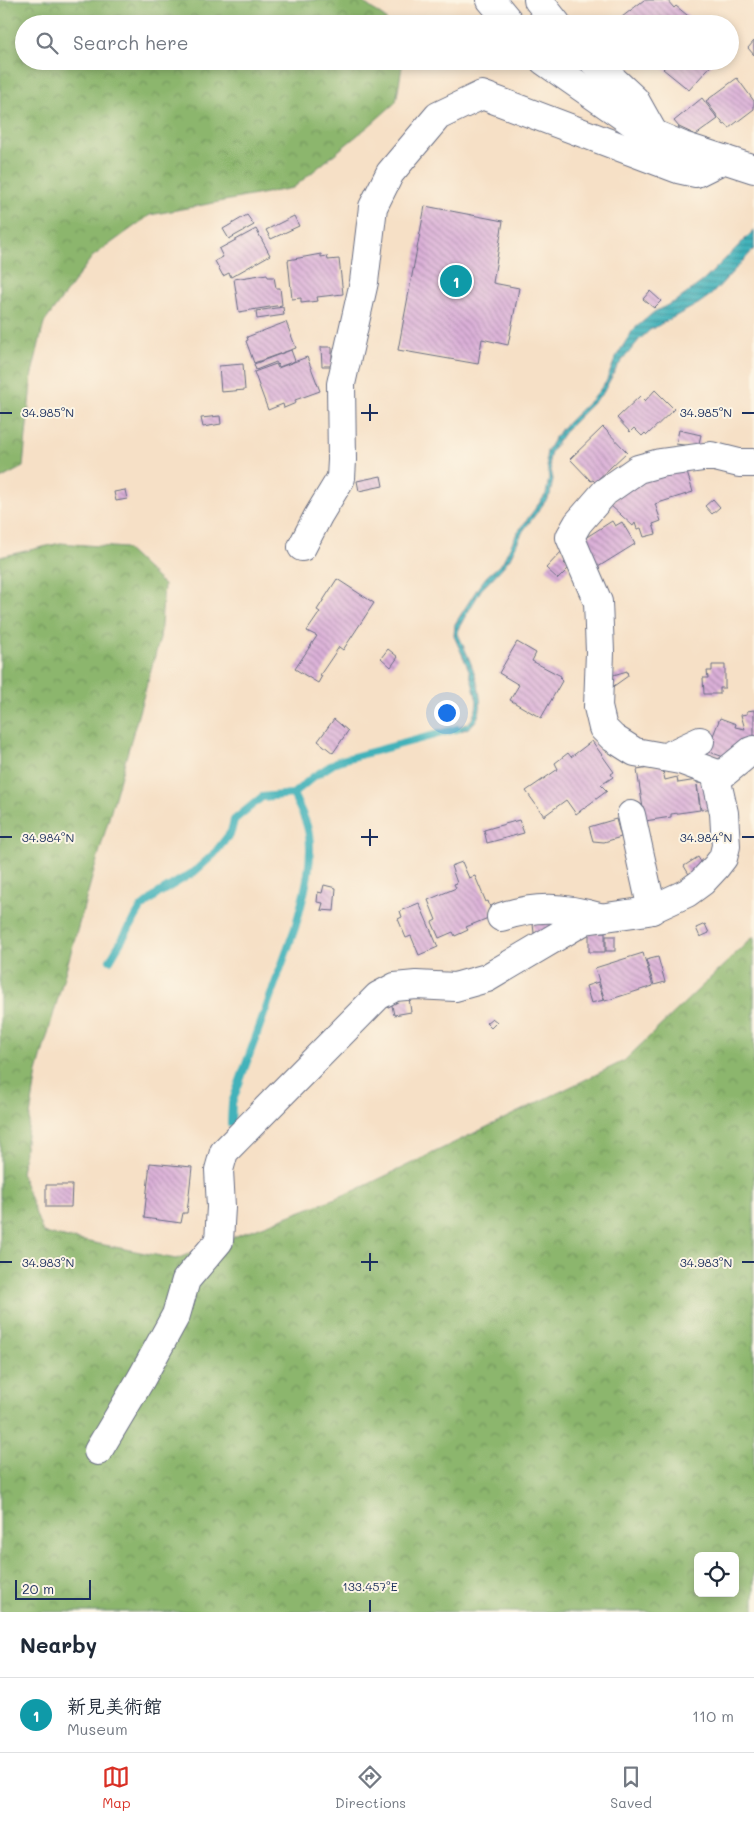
<!DOCTYPE html>
<meta charset="utf-8">
<style>
:root{--surface:#fff;--page:#f6f6f7;--text:#1f2937;--muted:#747a83;--line:#e0e1e3;--accent:#d93025}
body{margin:0;font-family:Mali,"Klee One",sans-serif;background:var(--page);color:var(--text)}
.controls{position:absolute;right:15px;bottom:15px;display:grid;overflow:hidden;border-radius:8px;box-shadow:0 2px 8px #0003}
.controls button{width:45px;height:45px;display:grid;place-items:center;padding:0;border:0;border-bottom:1px solid var(--line);background:var(--surface);color:var(--text);font:25px sans-serif}
.scale{position:absolute;left:15px;bottom:12px;width:76px;box-sizing:border-box;padding-left:5px;border:2px solid #1b2f5e;border-top:0;font-size:14px;line-height:18px;white-space:nowrap;color:#1b2f5e;-webkit-text-stroke:4px #fcf5e5;paint-order:stroke}
.you{position:absolute;left:446px;top:712px;width:18px;height:18px;margin:-12px;border:4px solid #fff;border-radius:50%;background:#1a73e8;box-shadow:0 0 0 8px #1a73e833}
.badge{display:grid;place-items:center;width:32px;height:32px;border-radius:50%;background:var(--accent);color:#fff;font-size:16px;font-weight:700}
.pin{position:absolute;translate:-50% -50%;border:2px solid #fff;box-shadow:0 1px 5px #0006}
.list{margin:0;padding:0;list-style:none}
h2{display:flex;justify-content:space-between;align-items:center;height:65px;margin:0;padding:0 20px;font-size:21px}
h2 small{font-size:16px;font-weight:400;color:var(--muted)}
.list li{display:grid;grid-template-columns:32px 1fr auto;gap:15px;align-items:center;box-sizing:border-box;height:75px;padding:0 20px;border-top:1px solid var(--line)}
.list b{display:block;font-size:19px;white-space:nowrap}
.list p{margin:0;font-size:16px;white-space:nowrap;color:var(--muted)}
.list em{font-size:16px;font-style:normal;color:var(--muted)}
.icon{flex:none;width:28px;height:28px;fill:none;stroke:currentColor;stroke-width:2;stroke-linecap:round;stroke-linejoin:round}
.map{position:relative;flex:none;width:754px;height:1612px;overflow:hidden}
.search{position:absolute;background:var(--surface);box-shadow:0 2px 8px #0003;left:15px;right:15px;top:15px;height:55px;display:flex;align-items:center;gap:12px;box-sizing:border-box;padding:0 18px;border-radius:28px;color:var(--muted);font-size:19px}
.sheet{height:140px;background:var(--surface)}
nav{display:flex;justify-content:space-around;align-items:center;box-sizing:border-box;height:70px;border-top:1px solid var(--line);background:var(--surface);font-size:14px;color:var(--muted)}
nav a{display:grid;justify-items:center;gap:2px}
nav .on{color:var(--accent)}
.map>svg:first-child{display:block}
</style>
<div class="map">
<svg width="754" height="1612" viewBox="0 0 754 1612">
<defs>
<pattern id="forest-crowns" width="20" height="18" patternUnits="userSpaceOnUse" patternTransform="scale(1.25)"><rect width="20" height="18" fill="#8cb66d"/><path d="M2 6a3 3 0 1 1 6 0M12 15a3 3 0 1 1 6 0" fill="none" stroke="#72945d"/></pattern>
<pattern id="water-rules" width="6" height="5" patternUnits="userSpaceOnUse" patternTransform="scale(1.25)"><rect width="6" height="5" fill="#42b2ba"/><path d="M0 2.5h6" fill="none" stroke="#36919a"/></pattern>
<pattern id="building-back-hatch" width="6" height="6" patternUnits="userSpaceOnUse" patternTransform="scale(1.25)"><rect width="6" height="6" fill="#dbb0d8"/><path d="M-1 5l2 2M0 0l6 6M5-1l2 2" fill="none" stroke="#b190b2"/></pattern>
</defs>
<rect width="100%" height="100%" fill="#fcf5e5"/>
<filter id="ink" filterUnits="userSpaceOnUse"><feTurbulence type="fractalNoise" baseFrequency=".02" numOctaves="2"/><feDisplacementMap in="SourceGraphic" scale="10" xChannelSelector="R" yChannelSelector="G"/><feConvolveMatrix kernelMatrix="1 2 1 2 8 2 1 2 1" color-interpolation-filters="sRGB"/></filter>
<filter id="wash" filterUnits="userSpaceOnUse"><feTurbulence type="fractalNoise" baseFrequency=".0096" numOctaves="4" result="noise"/><feDisplacementMap in="SourceGraphic" scale="20" xChannelSelector="R" yChannelSelector="G"/><feGaussianBlur stdDeviation="1.12" result="paint"/><feColorMatrix in="noise" values="0 0 0 0 0 0 0 0 0 0 0 0 0 0 0 0 0 1.4 0 .05"/><feComposite in="paint" operator="in"/></filter>
<g filter="url(#wash)">
<rect width="100%" height="100%" fill="#f6e0c6"/>
<!-- forest -->
<g fill="url(#forest-crowns)" stroke="#547266" fill-rule="evenodd">
<path d="M 0,0 L 360,0 L 385,18 L 388,24 L 24,24 L 24,61 L 403,61 L 396,102 L 370,125 L 293,188 L 150,215 L 92,257 L 44,323 L 32,373 L 23,467 L 0,479 Z"/>
<path d="M 60,543 L 125,548 L 164,585 L 160,638 L 37,1072 L 21,1173 L 43,1233 L 176,1259 L 354,1191 L 624,1061 L 754,936 L 754,1612 L 0,1612 L 0,557 ZM 698,1556 L 735,1556 L 735,1593 L 698,1593 Z"/>
</g>
<!-- water -->
<path fill="url(#water-rules)" stroke="#2e708c" d="M 754,230 L 754,249 L 712,294 L 698,304 L 650,330 L 639,340 L 617,367 L 603,393 L 566,430 L 551,452 L 549,461 L 553,479 L 550,495 L 523,531 L 510,558 L 502,568 L 481,590 L 458,629 L 458,634 C 467,654 493,705 473,724 C 466,732 454,732 444,733 L 468,723 L 472,719 L 476,709 L 477,701 L 469,670 L 454,636 L 455,624 L 479,586 L 487,576 L 502,563 L 517,533 L 546,494 L 549,478 L 546,458 L 547,451 L 554,439 L 564,426 L 593,398 L 606,382 L 616,357 L 633,330 L 654,312 L 678,300 L 703,281 Z"/>
<g fill="none" stroke-linecap="round" stroke-linejoin="round">
<!-- stream -->
<g stroke="#42b2ba" stroke-width="8">
<path d="M 110,960 L 141,908 L 159,893 L 194,872 L 214,854 L 231,832 L 234,820 L 262,797 L 293,794 L 313,777 L 338,761 L 457,729"/>
<path d="M 231,1123 L 232,1103 L 295,928 C 303,899 316,856 307,826 C 304,815 298,805 293,794"/>
</g>
</g>
<g id="blocks">
<!-- building -->
<g fill="url(#building-back-hatch)">
<path d="M 644,0 L 667,0 L 674,8 L 676,6 L 698,24 L 628,24 L 622,17 Z"/>
<path d="M 754,41 L 754,55 L 748,48 Z"/>
<path d="M 671,61 L 715,61 L 689,90 L 663,69 Z"/>
<path d="M 737,78 L 754,101 L 754,109 L 729,128 L 726,124 L 724,125 L 706,101 Z"/>
<path d="M 702,98 L 718,119 L 696,135 L 679,127 L 674,121 Z"/>
<path d="M 425,206 L 503,221 L 493,283 L 519,288 L 508,345 L 482,339 L 478,364 L 398,350 Z"/>
<path d="M 247,215 L 254,225 L 229,239 L 223,229 Z"/>
<path d="M 294,216 L 299,226 L 271,239 L 266,230 Z"/>
<path d="M 256,229 L 270,255 L 231,277 L 229,273 L 223,276 L 215,261 L 223,257 L 219,249 Z"/>
<path d="M 321,254 L 321,257 L 327,256 L 328,260 L 339,259 L 343,294 L 317,297 L 318,301 L 301,303 L 301,298 L 292,299 L 288,260 Z"/>
<path d="M 267,274 L 268,277 L 274,277 L 276,288 L 280,288 L 282,305 L 239,312 L 234,279 Z"/>
<path d="M 650,291 L 661,301 L 654,308 L 643,299 Z"/>
<path d="M 283,307 L 284,315 L 257,319 L 256,311 Z"/>
<path d="M 286,322 L 296,348 L 254,363 L 246,341 L 248,340 L 247,337 Z"/>
<path d="M 321,347 L 332,347 L 332,366 L 322,366 Z"/>
<path d="M 291,350 L 295,361 L 279,367 L 276,362 L 256,370 L 254,364 Z"/>
<path d="M 307,357 L 320,391 L 295,400 L 296,403 L 284,408 L 283,404 L 268,410 L 254,372 L 276,364 L 278,368 Z"/>
<path d="M 243,364 L 245,390 L 221,392 L 219,366 Z"/>
<path d="M 655,390 L 674,409 L 647,435 L 645,433 L 642,436 L 634,428 L 630,432 L 617,418 L 640,396 L 645,401 Z"/>
<path d="M 220,416 L 221,424 L 203,427 L 201,418 Z"/>
<path d="M 603,427 L 627,452 L 595,482 L 593,480 L 591,481 L 570,459 Z"/>
<path d="M 679,430 L 701,435 L 698,447 L 676,444 Z"/>
<path d="M 686,469 L 693,492 L 655,504 L 661,521 L 653,524 L 656,534 L 644,537 L 641,528 L 637,529 L 635,523 L 633,526 L 610,505 L 635,481 Z"/>
<path d="M 381,476 L 383,486 L 359,491 L 357,481 Z"/>
<path d="M 125,490 L 127,499 L 116,501 L 114,492 Z"/>
<path d="M 713,499 L 720,507 L 712,514 L 705,506 Z"/>
<path d="M 612,521 L 615,526 L 622,522 L 635,544 L 598,567 L 582,540 Z"/>
<path d="M 562,551 L 568,560 L 564,563 L 569,568 L 558,579 L 546,568 Z"/>
<path d="M 337,579 L 374,603 L 343,650 L 339,647 L 320,675 L 322,676 L 318,683 L 295,669 L 317,636 L 307,631 L 320,612 L 317,610 Z"/>
<path d="M 517,642 L 536,653 L 532,661 L 561,676 L 560,679 L 562,681 L 541,718 L 510,700 L 519,685 L 499,673 Z"/>
<path d="M 388,649 L 398,657 L 391,667 L 381,658 Z"/>
<path d="M 712,665 L 725,665 L 725,688 L 720,688 L 720,694 L 704,694 L 703,678 L 708,678 L 707,671 L 712,671 Z"/>
<path d="M 627,671 L 628,676 L 611,688 L 610,676 Z"/>
<path d="M 754,710 L 754,744 L 732,760 L 707,751 L 720,718 L 736,724 L 735,727 L 745,729 L 741,715 L 747,714 L 747,711 Z"/>
<path d="M 334,719 L 348,731 L 333,753 L 318,741 Z"/>
<path d="M 592,741 L 614,772 L 611,774 L 613,777 L 601,785 L 607,791 L 576,814 L 566,800 L 544,816 L 526,791 L 558,769 L 555,763 L 568,753 L 571,757 Z"/>
<path d="M 662,766 L 665,780 L 677,777 L 678,783 L 697,780 L 697,783 L 709,784 L 712,808 L 701,810 L 697,785 L 700,810 L 671,814 L 671,817 L 645,821 L 637,770 Z"/>
<path d="M 616,819 L 621,837 L 604,842 L 593,841 L 589,827 Z"/>
<path d="M 519,820 L 524,833 L 487,843 L 484,830 Z"/>
<path d="M 698,857 L 704,867 L 690,876 L 684,866 Z"/>
<path d="M 462,862 L 469,878 L 475,876 L 486,902 L 488,901 L 493,916 L 466,927 L 468,930 L 455,936 L 453,932 L 439,938 L 432,922 L 436,920 L 428,900 L 456,888 L 454,884 L 457,883 L 451,866 Z"/>
<path d="M 324,885 L 336,888 L 334,911 L 321,910 L 323,903 L 317,902 L 318,892 L 322,893 Z"/>
<path d="M 419,903 L 438,947 L 419,955 L 411,936 L 406,938 L 398,919 L 402,917 L 400,911 Z"/>
<path d="M 550,922 L 551,932 L 534,933 L 533,924 Z"/>
<path d="M 705,924 L 709,933 L 700,937 L 696,928 Z"/>
<path d="M 605,932 L 605,952 L 589,952 L 589,933 Z"/>
<rect x="606" y="936" width="9" height="15"/>
<path d="M 643,953 L 653,986 L 605,1001 L 595,968 Z"/>
<path d="M 658,957 L 665,982 L 654,985 L 646,960 Z"/>
<path d="M 598,982 L 604,1000 L 591,1003 L 586,986 Z"/>
<path d="M 409,998 L 411,1012 L 394,1015 L 391,1001 Z"/>
<path d="M 492,1018 L 497,1022 L 491,1028 L 486,1023 Z"/>
<path d="M 150,1163 L 192,1167 L 187,1213 L 183,1213 L 181,1223 L 144,1218 Z"/>
<path d="M 46,1185 L 72,1185 L 71,1207 L 46,1207 Z"/>
</g>
</g>
</g>
<g filter="url(#ink)">
<use href="#blocks" fill-opacity="0" stroke="#686d82" stroke-width="1"/>
<g fill="none" stroke-linecap="round" stroke-linejoin="round">
<defs>
<g id="minor">
<path d="M 491,0 L 511,24"/>
<path d="M 538,0 L 557,24"/>
<path d="M 544,61 L 640,128 L 683,146 L 754,169"/>
<path d="M 593,61 L 635,100 L 654,134"/>
<path d="M 302,547 L 318,516 L 341,478 L 342,460 L 341,384 L 364,282 L 373,207 L 390,173 L 438,116 L 482,95 L 678,169 L 696,173 L 724,159"/>
<path d="M 666,757 L 700,741"/>
<path d="M 717,779 L 751,751 L 754,750"/>
<path d="M 631,815 L 652,910"/>
<path d="M 501,917 C 537,905 563,907 599,917"/>
<path d="M 98,1451 L 141,1379 L 176,1315 L 186,1280 L 219,1241 L 221,1207 L 219,1170 L 224,1152 L 378,996 L 395,987 L 416,985 L 455,987 L 487,978 L 585,920 L 648,911 L 687,893 L 702,882 L 716,867 L 723,858 L 726,846 L 724,813 L 715,773 L 680,760 L 635,752 L 613,738 L 603,728 L 598,707 L 600,652 L 598,602 L 570,537 L 578,523 L 605,492 L 638,469 L 660,463 L 711,456 L 739,463 L 754,463"/>
</g>
</defs>
<!-- minor casing -->
<use href="#minor" stroke="#686d82" stroke-width="30"/>
<!-- minor -->
<use href="#minor" stroke="#fff" stroke-width="28"/>
</g>
</g>
<!-- ticks -->
<path fill="none" stroke="#1b2f5e" stroke-width="2" d="M 370,404 L 370,421M 0,413 L 12,413M 361,413 L 378,413M 742,413 L 754,413M 370,829 L 370,846M 0,837 L 12,837M 361,837 L 378,837M 742,837 L 754,837M 370,1253 L 370,1271M 0,1262 L 12,1262M 361,1262 L 378,1262M 742,1262 L 754,1262M 370,1600 L 370,1612"/>
<g font-size="12" text-anchor="middle" fill="#1b2f5e" stroke="#fcf5e5" stroke-width="4" stroke-linejoin="round" paint-order="stroke">
<text x="48" y="417">34.985°N</text>
<text x="706" y="417">34.985°N</text>
<text x="48" y="842">34.984°N</text>
<text x="706" y="842">34.984°N</text>
<text x="48" y="1267">34.983°N</text>
<text x="706" y="1267">34.983°N</text>
<text x="370" y="1591">133.457°E</text>
</g>
</svg>
<div class="controls">
<button><svg class="icon" aria-label="locate" viewBox="0 0 24 24"><circle cx="12" cy="12" r="6"/><path d="M12 2v4M12 18v4M2 12h4M18 12h4"/></svg></button>
</div>
<div class="scale">20 m</div>
<div class="you"></div>
<div class="pin badge" style="left:456px;top:281px;background:#0f9aa8">1</div>
<div class="search"><svg class="icon" aria-label="search" viewBox="0 0 24 24"><circle cx="10" cy="10" r="6"/><path d="M15 15l6 6"/></svg>Search here</div>
</div>
<section class="sheet">
<h2>Nearby<small></small></h2>
<ul class="list">
<li><span class="badge" style="background:#0f9aa8">1</span><div><b>新見美術館</b><p>Museum</p></div><em>110 m</em></li>
</ul>
</section>
<nav>
<a class="on"><svg class="icon" aria-label="map" viewBox="0 0 24 24"><path d="M3 6l6-2 6 2 6-2v14l-6 2-6-2-6 2zM9 4v14M15 6v14"/></svg>Map</a>
<a><svg class="icon" aria-label="directions" viewBox="0 0 24 24"><path d="M12 3l9 9-9 9-9-9zM9 14v-3h6M13 9l2 2-2 2"/></svg>Directions</a>
<a><svg class="icon" aria-label="saved" viewBox="0 0 24 24"><path d="M7 4h10v16l-5-4-5 4z"/></svg>Saved</a>
</nav>
